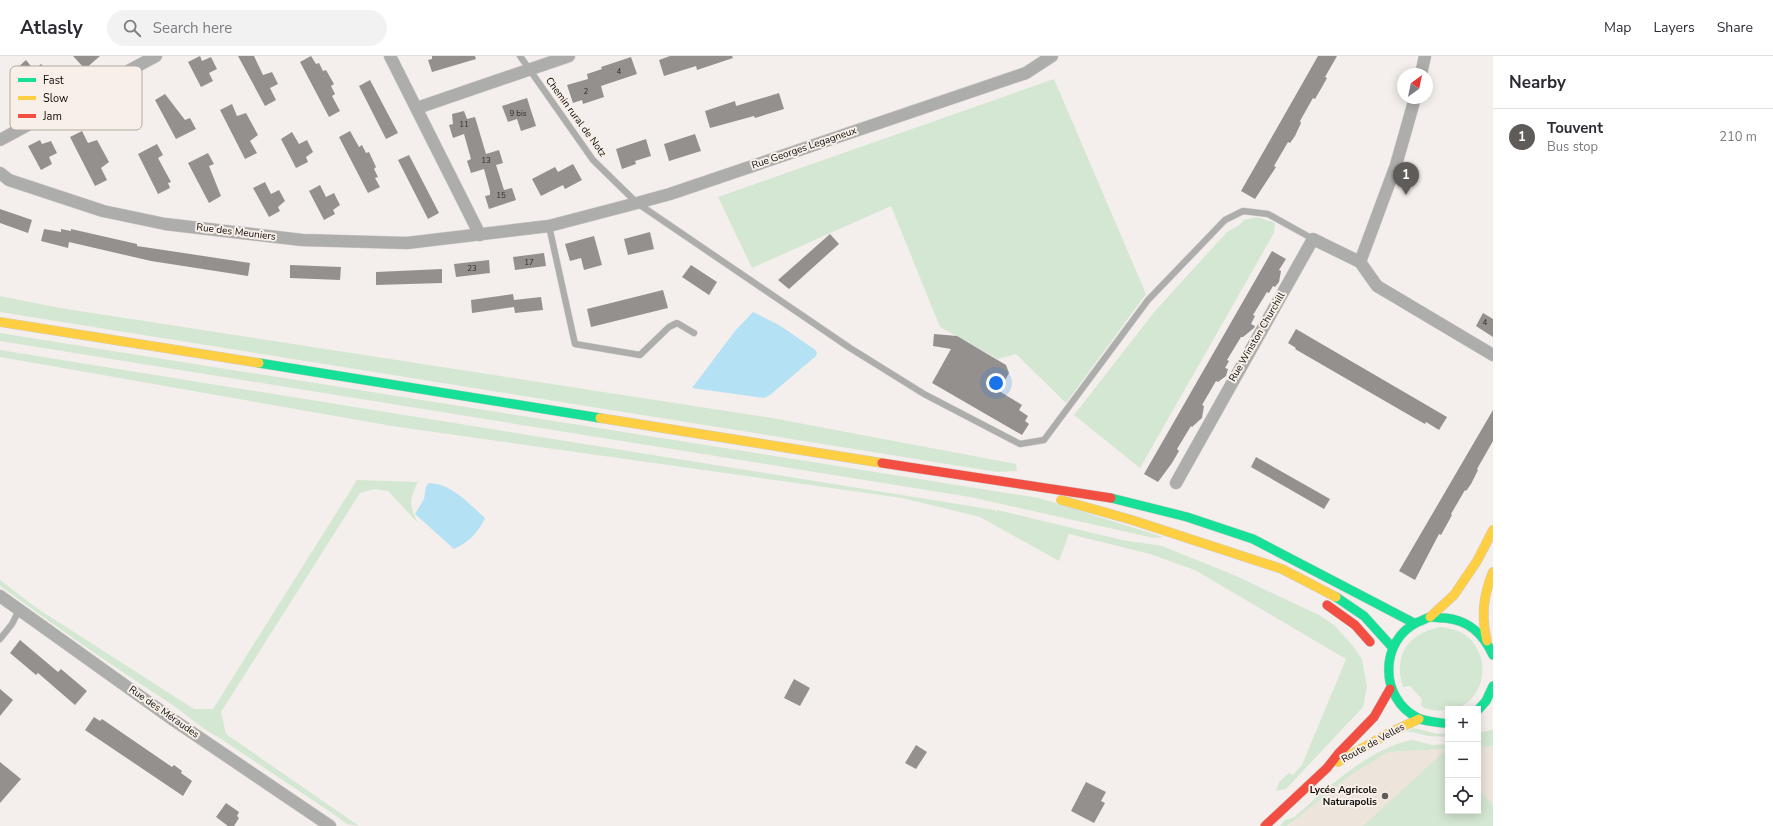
<!DOCTYPE html>
<meta charset="utf-8">
<style>
:root{--surface:#fff;--page:#f2f2f3;--text:#2b2b33;--muted:#7c7c81;--line:#e1e1e2;--accent:#5f5b59}
body{margin:0;font-family:"Nunito Sans",sans-serif;background:var(--page);color:var(--text)}
.controls{position:absolute;right:12px;bottom:12px;display:grid;overflow:hidden;border-radius:0px;box-shadow:0 2px 10px #0003}
.controls button{width:36px;height:36px;display:grid;place-items:center;padding:0;border:0;border-bottom:1px solid var(--line);background:var(--surface);color:var(--text);font:20px sans-serif}
.compass{position:absolute;left:1397px;top:12px;width:36px;height:36px;border-radius:50%;background:var(--surface);box-shadow:0 2px 10px #0003;rotate:33deg}
.you{position:absolute;left:996px;top:327px;width:14px;height:14px;margin:-10px;border:3px solid #fff;border-radius:50%;background:#1a73e8;box-shadow:0 0 0 6px #1a73e833}
.badge{display:grid;place-items:center;width:26px;height:26px;border-radius:50%;background:var(--accent);color:#fff;font-size:13px;font-weight:700}
.pin{position:absolute;translate:-50% -33px;filter:drop-shadow(0 1px 2px #0008)}
.pin::after{content:'';position:absolute;top:21px;width:14px;height:12px;background:inherit;clip-path:polygon(0 0,100% 0,50% 100%)}
.list{margin:0;padding:0;list-style:none}
h2{display:flex;justify-content:space-between;align-items:center;height:52px;margin:0;padding:0 16px;font-size:17px}
h2 small{font-size:13px;font-weight:400;color:var(--muted)}
.list li{display:grid;grid-template-columns:26px 1fr auto;gap:12px;align-items:center;box-sizing:border-box;height:56px;padding:0 16px;border-top:1px solid var(--line)}
.list b{display:block;font-size:15px;white-space:nowrap}
.list p{margin:0;font-size:13px;white-space:nowrap;color:var(--muted)}
.list em{font-size:13px;font-style:normal;color:var(--muted)}
.icon{flex:none;width:22px;height:22px;fill:none;stroke:currentColor;stroke-width:2;stroke-linecap:round;stroke-linejoin:round}
.map{position:relative;flex:none;width:1493px;height:770px;overflow:hidden}
header{display:flex;align-items:center;gap:24px;box-sizing:border-box;height:56px;padding:0 20px;background:var(--surface);border-bottom:1px solid var(--line)}
header strong{font-size:19px}
nav{display:flex;gap:22px;margin-inline-start:auto;font-size:14px}
.search{width:280px;height:36px;background:var(--page);display:flex;align-items:center;gap:10px;box-sizing:border-box;padding:0 14px;border-radius:22px;color:var(--muted);font-size:15px}
main{display:flex}
aside{flex:1;background:var(--surface)}
.map>svg:first-child{display:block}
</style>
<header>
<strong>Atlasly</strong>
<div class="search"><svg class="icon" aria-label="search" viewBox="0 0 24 24"><circle cx="10" cy="10" r="6"/><path d="M15 15l6 6"/></svg>Search here</div>
<nav><a>Map</a><a>Layers</a><a>Share</a></nav>
</header>
<main>
<div class="map">
<svg width="1493" height="770" viewBox="0 0 1493 770">
<rect width="100%" height="100%" fill="#f4efec"/>
<!-- built -->
<path fill="#ede4db" d="M 1493,690 L 1493,770 L 1288,770 L 1340,724 L 1388,696 L 1448,693 L 1448,755 L 1478,755 L 1478,691 Z"/>
<!-- green -->
<g fill="#d4e7d2">
<path d="M 1054,23 L 1146,238 L 1066,347 L 1016,298 L 998,303 L 940,271 L 891,150 L 752,212 L 718,141 Z"/>
<path d="M 1257,161 L 1275,167 L 1274,177 L 1140,412 L 1074,359 L 1155,255 L 1227,176 L 1239,169 L 1244,164 Z"/>
<path d="M 0,240 L 60,252 L 772,362 L 1016,408 L 1017,415 L 997,416 L 0,256 Z"/>
<path d="M 0,277 L 1039,442 L 1163,481 L 1154,482 L 970,441 L 0,285 Z"/>
<path d="M 0,294 L 995,454 L 995,457 L 997,454 L 1122,484 L 1162,490 L 1234,519 L 1319,559 L 1334,569 L 1353,590 L 1362,603 L 1367,631 L 1363,651 L 1286,733 L 1276,735 L 1279,726 L 1289,717 L 1293,719 L 1302,709 L 1346,603 L 1195,514 L 1150,498 L 1069,478 L 1059,505 L 980,461 L 902,442 L 392,370 L 0,301 Z"/>
<path d="M 357,424 L 418,426 C 409,443 409,450 418,467 L 388,435 L 374,433 L 360,437 L 221,656 L 226,678 L 359,770 L 347,768 L 332,757 L 218,681 C 200,672 185,657 168,646 C 111,609 55,570 0,530 L 0,524 L 38,553 L 194,653 L 213,653 Z"/>
<path d="M 1441,571 C 1449,572 1457,574 1464,578 C 1489,595 1489,635 1462,650 C 1457,652 1454,652 1450,653 C 1441,655 1431,656 1421,650 L 1422,643 L 1410,630 L 1403,631 C 1393,599 1408,577 1441,571 Z"/>
<path d="M 1414,672 L 1438,678 L 1448,677 L 1448,681 L 1428,680 L 1413,676 L 1406,676 Z"/>
<path d="M 1491,674 L 1493,674 L 1493,690 L 1478,691 L 1478,677 Z"/>
<path d="M 1412,684 L 1432,689 L 1448,688 L 1448,693 L 1388,696 L 1352,718 L 1287,770 L 1280,770 L 1285,764 L 1294,761 C 1327,733 1369,692 1412,684 Z"/>
<path d="M 1444,696 L 1448,701 L 1448,755 L 1478,755 L 1478,733 L 1493,749 L 1493,770 L 1363,770 Z"/>
</g>
<!-- water -->
<g fill="#b5e1f5">
<path d="M 753,256 L 779,269 L 814,293 L 817,296 L 816,300 L 770,339 L 764,342 L 692,332 L 735,275 Z"/>
<path d="M 429,427 C 451,427 469,448 485,462 C 478,477 470,485 454,493 L 415,458 L 424,443 L 426,430 Z"/>
</g>
<!-- building -->
<g fill="#94908e">
<path d="M 73,0 L 100,0 L 85,13 Z"/>
<path d="M 200,0 L 202,5 L 211,1 L 217,13 L 209,17 L 213,25 L 201,31 L 188,6 Z"/>
<path d="M 238,0 L 254,0 L 263,19 L 272,16 L 278,28 L 270,32 L 276,44 L 265,50 Z"/>
<path d="M 311,0 L 316,8 L 319,7 L 323,15 L 326,14 L 334,28 L 331,30 L 335,38 L 332,40 L 340,55 L 329,61 L 300,6 Z"/>
<path d="M 432,0 L 475,0 L 476,3 L 432,16 L 428,4 L 432,3 Z"/>
<path d="M 670,0 L 732,0 L 733,2 L 697,14 L 696,10 L 664,20 L 659,4 Z"/>
<path d="M 1318,0 L 1337,0 L 1325,21 L 1327,22 L 1322,31 L 1315,43 L 1313,42 L 1300,65 L 1301,67 L 1295,80 L 1290,87 L 1288,86 L 1274,110 L 1276,111 L 1255,143 L 1241,135 Z"/>
<path d="M 631,1 L 637,18 L 601,30 L 604,41 L 583,48 L 582,44 L 573,47 L 567,29 L 588,23 L 587,18 L 602,13 L 601,11 Z"/>
<path d="M 26,4 L 34,14 L 41,8 L 50,18 L 44,25 L 47,29 L 37,38 L 16,13 Z"/>
<path d="M 370,24 L 398,77 L 386,83 L 359,30 Z"/>
<path d="M 779,37 L 784,53 L 755,62 L 754,60 L 710,72 L 705,55 L 735,45 L 736,50 Z"/>
<path d="M 165,38 L 185,64 L 190,62 L 196,73 L 176,83 L 155,44 Z"/>
<path d="M 527,42 L 536,70 L 521,75 L 517,63 L 508,66 L 502,50 Z"/>
<path d="M 232,48 L 237,60 L 246,57 L 258,79 L 250,85 L 257,97 L 245,103 L 220,54 Z"/>
<path d="M 464,55 L 467,63 L 475,61 L 486,98 L 499,94 L 503,107 L 496,109 L 504,134 L 512,132 L 516,144 L 489,153 L 485,140 L 490,139 L 490,135 L 484,113 L 471,117 L 467,105 L 471,103 L 464,78 L 453,82 L 449,69 L 453,68 L 452,58 Z"/>
<path d="M 82,75 L 88,87 L 97,84 L 109,106 L 101,112 L 107,124 L 95,130 L 70,81 Z"/>
<path d="M 350,75 L 359,91 L 362,89 L 366,97 L 369,96 L 376,111 L 374,113 L 378,121 L 375,122 L 380,131 L 368,137 L 339,81 Z"/>
<path d="M 292,76 L 299,88 L 307,84 L 313,96 L 306,101 L 308,106 L 296,112 L 281,83 Z"/>
<path d="M 695,78 L 701,95 L 669,105 L 664,88 Z"/>
<path d="M 646,83 L 651,100 L 635,105 L 636,108 L 622,113 L 616,93 Z"/>
<path d="M 40,84 L 42,88 L 51,85 L 57,97 L 49,101 L 52,108 L 41,114 L 28,90 Z"/>
<path d="M 157,88 L 163,99 L 158,102 L 171,126 L 168,127 L 170,132 L 158,138 L 138,98 Z"/>
<path d="M 208,97 L 214,108 L 209,110 L 221,140 L 209,147 L 188,107 Z"/>
<path d="M 409,99 L 439,157 L 428,163 L 398,104 Z"/>
<path d="M 573,108 L 582,124 L 565,133 L 563,129 L 541,140 L 532,123 L 555,111 L 558,116 Z"/>
<path d="M 265,126 L 271,138 L 279,134 L 285,145 L 278,151 L 280,155 L 269,161 L 253,132 Z"/>
<path d="M 320,129 L 326,141 L 334,137 L 340,149 L 333,154 L 335,158 L 324,164 L 309,135 Z"/>
<path d="M 0,153 L 32,164 L 28,177 L 0,167 Z"/>
<path d="M 44,173 L 61,176 L 61,173 L 71,175 L 71,173 L 137,188 L 137,190 L 250,207 L 248,220 L 151,205 L 69,186 L 68,192 L 41,185 Z"/>
<path d="M 650,176 L 654,193 L 628,199 L 624,183 Z"/>
<path d="M 830,178 L 839,188 L 789,233 L 778,224 Z"/>
<path d="M 594,180 L 602,209 L 584,214 L 581,202 L 570,205 L 565,188 Z"/>
<path d="M 1272,195 L 1286,203 L 1279,214 L 1281,215 L 1279,226 L 1275,231 L 1273,230 L 1269,237 L 1267,236 L 1253,259 L 1255,260 L 1251,268 L 1255,270 L 1254,272 L 1243,281 L 1241,281 L 1227,304 L 1229,305 L 1225,312 L 1228,313 L 1226,320 L 1218,326 L 1216,325 L 1202,349 L 1204,350 L 1202,362 L 1192,371 L 1191,370 L 1177,393 L 1179,395 L 1172,407 L 1158,426 L 1144,418 Z"/>
<path d="M 544,197 L 546,210 L 515,214 L 513,201 Z"/>
<path d="M 489,204 L 490,217 L 456,221 L 454,208 Z"/>
<path d="M 290,209 L 341,211 L 340,224 L 290,222 Z"/>
<path d="M 691,209 L 717,226 L 709,239 L 682,221 Z"/>
<path d="M 442,213 L 442,227 L 376,229 L 376,216 Z"/>
<path d="M 663,234 L 668,252 L 591,271 L 587,253 Z"/>
<path d="M 513,238 L 514,244 L 541,241 L 543,254 L 515,257 L 514,251 L 472,257 L 471,244 Z"/>
<path d="M 1483,257 L 1493,263 L 1493,281 L 1476,270 Z"/>
<path d="M 1296,273 L 1447,361 L 1439,374 L 1426,366 L 1425,368 L 1416,363 L 1295,293 L 1296,292 L 1288,287 Z"/>
<path d="M 934,278 L 957,280 L 1006,309 L 1009,317 L 999,335 L 1022,349 L 1019,354 L 1028,360 L 1025,365 L 1029,368 L 1022,379 L 932,327 L 951,293 L 933,290 Z"/>
<path d="M 1493,354 L 1493,385 L 1477,413 L 1478,414 L 1471,428 L 1466,435 L 1465,434 L 1451,458 L 1452,459 L 1441,479 L 1439,478 L 1415,524 L 1399,515 Z"/>
<path d="M 1256,401 L 1330,443 L 1324,453 L 1251,411 Z"/>
<path d="M 20,584 L 58,616 L 61,613 L 87,635 L 75,649 L 38,617 L 36,619 L 10,597 Z"/>
<path d="M 794,623 L 810,632 L 800,650 L 784,642 Z"/>
<path d="M 0,633 L 13,644 L 0,660 Z"/>
<path d="M 94,661 L 100,665 L 102,663 L 172,711 L 174,709 L 182,715 L 181,717 L 192,725 L 183,740 L 85,674 Z"/>
<path d="M 916,689 L 927,696 L 916,713 L 905,707 Z"/>
<path d="M 0,706 L 21,723 L 0,747 Z"/>
<path d="M 1086,726 L 1106,736 L 1101,745 L 1105,747 L 1094,767 L 1071,755 Z"/>
<path d="M 226,747 L 239,756 L 237,760 L 239,762 L 234,770 L 228,770 L 216,761 Z"/>
</g>
<g fill="none" stroke-linecap="round" stroke-linejoin="round">
<defs>
<g id="lane">
<path d="M 520,0 L 593,104 L 637,147 L 850,292 L 924,338 L 1020,388 L 1044,384 L 1148,244 L 1225,164 L 1243,155 L 1268,158 L 1313,183"/>
<path d="M 549,170 L 575,288 L 640,299 L 669,271 L 677,267 L 694,277"/>
<path d="M 0,583 L 12,568 L 19,554"/>
</g>
<g id="street">
<path d="M 390,0 L 480,179"/>
<path d="M 1421,18 L 1425,0"/>
<path d="M 417,52 L 569,0"/>
<path d="M 0,84 L 156,0"/>
<path d="M 0,117 L 9,124 L 103,155 L 165,168 L 302,184 L 407,187 L 549,170 L 637,147 L 670,138 L 1026,17 L 1052,0"/>
<path d="M 1360,206 L 1396,109 L 1415,42"/>
<path d="M 1176,427 L 1313,183 L 1360,206 L 1377,230 L 1493,299"/>
<path d="M 0,540 L 172,663 L 330,770"/>
</g>
<g id="fast">
<path d="M 259,307 L 600,362"/>
<path d="M 1111,442 L 1187,461 L 1253,483 L 1414,567"/>
<path d="M 1336,541 L 1364,560 L 1392,591"/>
<path d="M 1478,654 L 1486,645 L 1493,630"/>
<path d="M 1448,668 C 1439,666 1426,666 1418,662 C 1379,643 1379,584 1418,566 C 1422,565 1426,562 1430,561 C 1434,561 1440,562 1445,562 C 1469,564 1483,578 1493,599"/>
</g>
<g id="slow">
<path d="M 0,266 L 259,307"/>
<path d="M 600,362 L 882,407"/>
<path d="M 1061,444 L 1132,464 L 1282,513 L 1336,541"/>
<path d="M 1430,561 L 1454,539 L 1477,505 L 1493,474"/>
<path d="M 1487,585 C 1481,560 1483,540 1493,516"/>
<path d="M 1338,706 L 1389,677 L 1419,663"/>
</g>
<g id="jam">
<path d="M 882,407 L 1111,442"/>
<path d="M 1327,549 L 1355,569 L 1370,586"/>
<path d="M 1265,770 L 1327,712 L 1338,698 L 1374,661 L 1390,633"/>
</g>
</defs>
<!-- lane casing -->
<use href="#lane" stroke="#cfcbc9" stroke-width="7"/>
<!-- street casing -->
<use href="#street" stroke="#cfcbc9" stroke-width="13"/>
<!-- fast casing -->
<use href="#fast" stroke="#cfcbc9" stroke-width="10"/>
<!-- slow casing -->
<use href="#slow" stroke="#cfcbc9" stroke-width="10"/>
<!-- jam casing -->
<use href="#jam" stroke="#cfcbc9" stroke-width="10"/>
<!-- lane -->
<use href="#lane" stroke="#adadab" stroke-width="6"/>
<!-- street -->
<use href="#street" stroke="#adadab" stroke-width="12"/>
<!-- fast -->
<use href="#fast" stroke="#16e098" stroke-width="9"/>
<!-- slow -->
<use href="#slow" stroke="#ffcf43" stroke-width="9"/>
<!-- jam -->
<use href="#jam" stroke="#f24e42" stroke-width="9"/>
</g>
<!-- markers -->
<circle fill="#5f5b59" stroke="#f7efe8" stroke-width="1.5" cx="1385" cy="740" r="4"/>
<g text-anchor="middle" dominant-baseline="central" stroke-width="4" stroke-linejoin="round" paint-order="stroke">
<!-- number labels -->
<g font-size="8" fill="#302d2b">
<text x="619" y="15">4</text>
<text x="586" y="35">2</text>
<text x="518" y="57">9 bis</text>
<text x="464" y="68">11</text>
<text x="486" y="104">13</text>
<text x="501" y="139">15</text>
<text x="529" y="206">17</text>
<text x="472" y="212">23</text>
<text x="1485" y="266">4</text>
</g>
<!-- street labels -->
<g font-size="10" fill="#0f0c0a" stroke="#f7efe8">
<text transform="translate(576 61) rotate(54)">Chemin rural de Notz</text>
<text transform="translate(804 92) rotate(-19)">Rue Georges Legagneux</text>
<text transform="translate(236 176) rotate(7)">Rue des Meuniers</text>
<text transform="translate(1257 281) rotate(-60)">Rue Winston Churchill</text>
<text transform="translate(164 656) rotate(35)">Rue des Méraudes</text>
<text transform="translate(1373 687) rotate(-29)">Route de Velles</text>
</g>
<!-- poi labels -->
<g font-size="10" font-weight="bold" fill="#0f0c0a" stroke="#f7efe8" text-anchor="end">
<text x="1377" y="734">Lycée Agricole<tspan x="1377" dy="12">Naturapolis</tspan></text>
</g>
</g>
<!-- legend -->
<rect x="10" y="10" width="132" height="64" rx="6" fill="#f7efe8" stroke="#b1aba5" stroke-width="1"/>
<rect x="18" y="22" width="18" height="4" fill="#16e098"/>
<rect x="18" y="40" width="18" height="4" fill="#ffcf43"/>
<rect x="18" y="58" width="18" height="4" fill="#f24e42"/>
<g font-size="11" fill="#0f0c0a">
<text x="43" y="28">Fast</text>
<text x="43" y="46">Slow</text>
<text x="43" y="64">Jam</text>
</g>
</svg>
<div class="controls">
<button>+</button>
<button>−</button>
<button><svg class="icon" aria-label="locate" viewBox="0 0 24 24"><circle cx="12" cy="12" r="6"/><path d="M12 2v4M12 18v4M2 12h4M18 12h4"/></svg></button>
</div>
<svg class="compass" viewBox="-18 -18 36 36"><path d="M0-13l5 13h-10z" fill="#e53935"/><path d="M0 13l5-13h-10z" fill="#7c7c81"/></svg>
<div class="you"></div>
<div class="pin badge" style="left:1406px;top:139px">1</div>
</div>
<aside>
<h2>Nearby<small></small></h2>
<ul class="list">
<li><span class="badge">1</span><div><b>Touvent</b><p>Bus stop</p></div><em>210 m</em></li>
</ul>
</aside>
</main>
